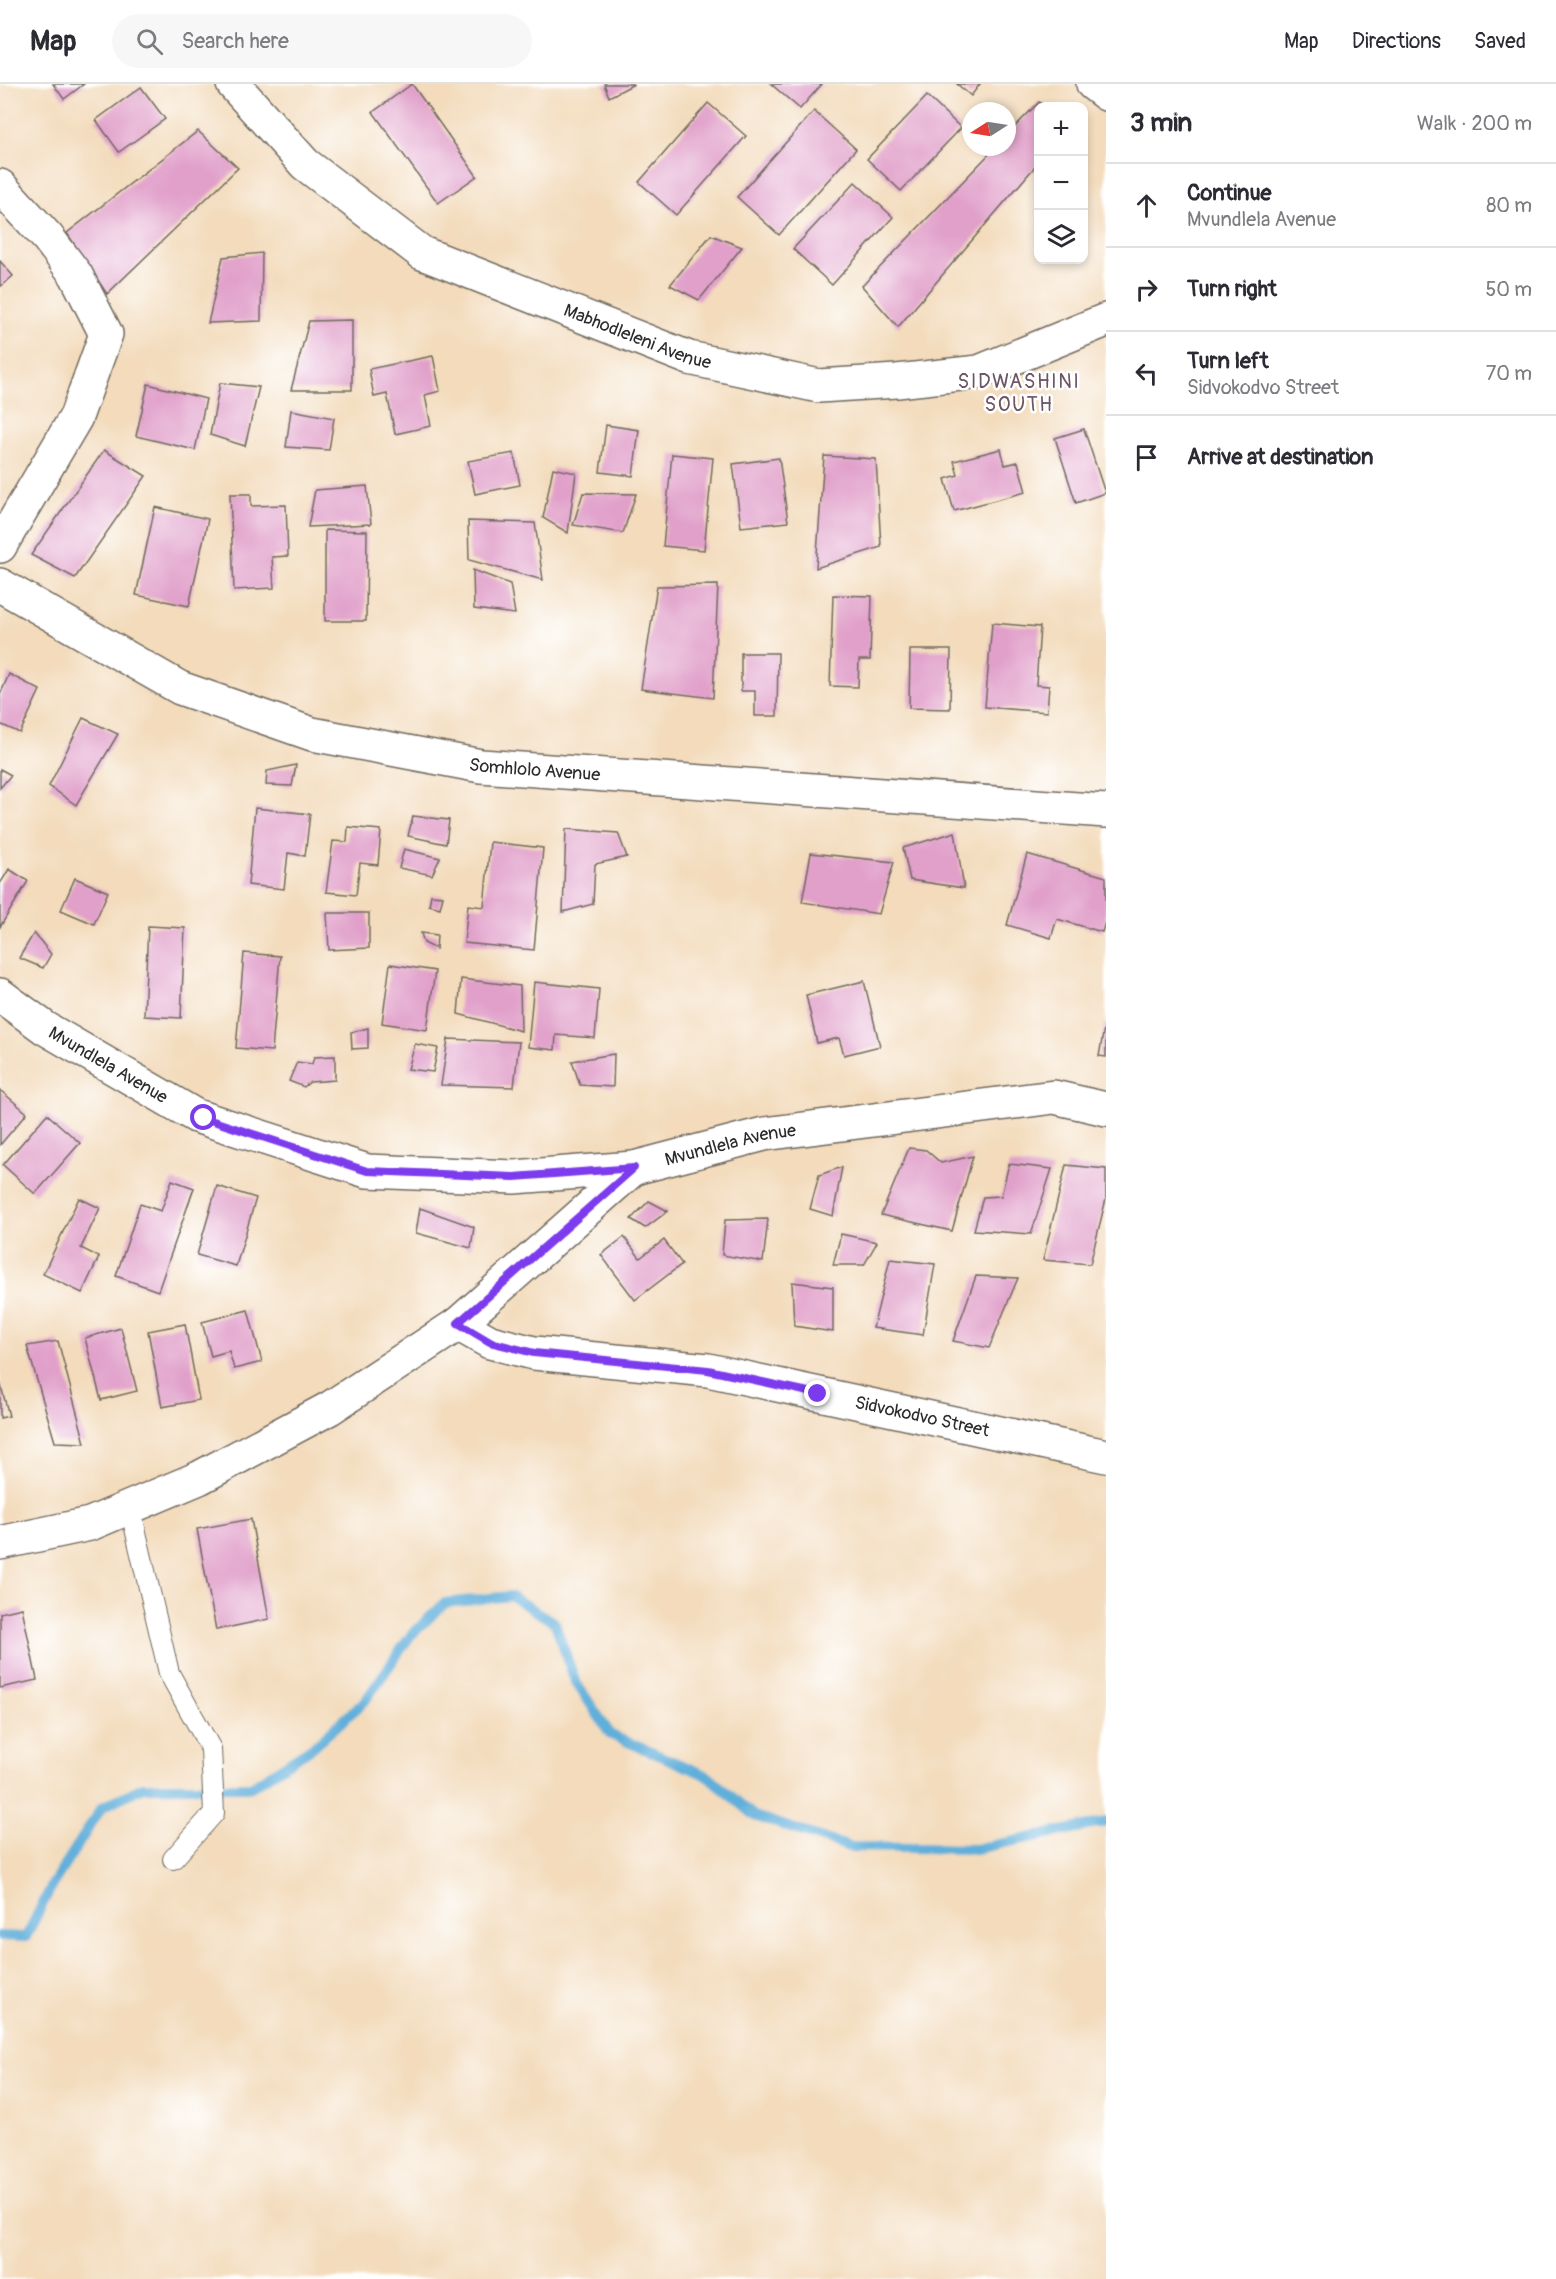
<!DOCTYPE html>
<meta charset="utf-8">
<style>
:root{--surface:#fff;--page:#f7f7f7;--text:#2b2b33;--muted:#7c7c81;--line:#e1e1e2}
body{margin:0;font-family:Pangolin,sans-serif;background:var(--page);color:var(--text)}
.controls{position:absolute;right:18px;top:18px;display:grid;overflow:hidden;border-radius:12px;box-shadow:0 3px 9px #0003}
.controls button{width:54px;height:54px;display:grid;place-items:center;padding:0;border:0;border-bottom:2px solid var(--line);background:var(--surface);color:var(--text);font:30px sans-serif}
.compass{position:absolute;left:962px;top:18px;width:54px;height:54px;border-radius:50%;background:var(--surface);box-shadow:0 3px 9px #0003;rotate:258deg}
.stop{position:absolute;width:18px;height:18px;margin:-14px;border:4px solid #7c3aed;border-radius:50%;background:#fff}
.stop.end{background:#7c3aed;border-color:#fff;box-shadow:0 2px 6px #0008}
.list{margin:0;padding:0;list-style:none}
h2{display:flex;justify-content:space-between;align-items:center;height:78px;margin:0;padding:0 24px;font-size:26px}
h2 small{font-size:20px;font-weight:400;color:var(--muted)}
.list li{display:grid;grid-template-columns:39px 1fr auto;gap:18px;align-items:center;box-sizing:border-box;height:84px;padding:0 24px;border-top:2px solid var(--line)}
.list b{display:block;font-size:22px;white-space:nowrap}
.list p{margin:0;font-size:20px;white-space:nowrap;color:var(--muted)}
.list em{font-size:20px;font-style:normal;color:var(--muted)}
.icon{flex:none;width:33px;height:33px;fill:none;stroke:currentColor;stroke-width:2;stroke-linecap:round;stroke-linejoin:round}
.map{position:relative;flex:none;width:1106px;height:2195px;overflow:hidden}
header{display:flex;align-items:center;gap:36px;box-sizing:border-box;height:84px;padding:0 30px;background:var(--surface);border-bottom:2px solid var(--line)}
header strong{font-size:28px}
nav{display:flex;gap:33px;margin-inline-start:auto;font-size:21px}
.search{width:420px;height:54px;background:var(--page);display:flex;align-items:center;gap:15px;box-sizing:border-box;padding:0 21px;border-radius:33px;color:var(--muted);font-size:22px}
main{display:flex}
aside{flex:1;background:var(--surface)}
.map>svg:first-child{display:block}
</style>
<header>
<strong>Map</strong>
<div class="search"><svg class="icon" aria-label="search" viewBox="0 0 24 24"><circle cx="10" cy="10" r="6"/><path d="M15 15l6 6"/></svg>Search here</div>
<nav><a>Map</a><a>Directions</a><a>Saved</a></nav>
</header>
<main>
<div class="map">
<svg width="1106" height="2195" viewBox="0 0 1106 2195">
<rect width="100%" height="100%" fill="#fff"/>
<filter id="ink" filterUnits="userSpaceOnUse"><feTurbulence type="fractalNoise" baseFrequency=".0167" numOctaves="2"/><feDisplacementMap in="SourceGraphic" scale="12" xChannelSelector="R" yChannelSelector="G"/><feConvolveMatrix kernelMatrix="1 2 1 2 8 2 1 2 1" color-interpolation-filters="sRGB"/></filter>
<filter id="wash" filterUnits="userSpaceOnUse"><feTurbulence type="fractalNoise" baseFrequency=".008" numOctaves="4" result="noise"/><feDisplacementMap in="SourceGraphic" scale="24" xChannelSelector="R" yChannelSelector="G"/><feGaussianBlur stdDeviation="1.35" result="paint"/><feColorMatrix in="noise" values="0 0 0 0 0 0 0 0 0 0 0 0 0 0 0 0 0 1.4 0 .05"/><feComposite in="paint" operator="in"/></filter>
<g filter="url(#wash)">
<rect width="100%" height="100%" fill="#f3dbbc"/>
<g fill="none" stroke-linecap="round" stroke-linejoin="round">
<!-- stream -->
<path stroke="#60afda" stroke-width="10" d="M 0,1852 L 26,1853 L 52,1801 L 102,1723 L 143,1703 L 251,1703 L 313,1663 L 365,1617 L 411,1551 L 445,1519 L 511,1512 L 555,1539 L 575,1597 L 611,1651 L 708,1692 L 754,1732 L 850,1763 L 975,1765 L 1106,1738"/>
</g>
<g id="blocks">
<!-- building -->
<g fill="#e1a0ca">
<path d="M 53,0 L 84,0 L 64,15 Z"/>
<path d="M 412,0 L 477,92 L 438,119 L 373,28 Z"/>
<path d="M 604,0 L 634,0 L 609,13 Z"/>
<path d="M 771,0 L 822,0 L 800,25 Z"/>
<path d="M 957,0 L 980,0 L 971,12 Z"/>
<path d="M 141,3 L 165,35 L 119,68 L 96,36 Z"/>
<path d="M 927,12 L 961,44 L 901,107 L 867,75 Z"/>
<path d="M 1039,18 L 1046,22 L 1038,22 L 1038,79 L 898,243 L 862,202 L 996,63 L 1007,63 L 1007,51 Z"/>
<path d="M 708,19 L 746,52 L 676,131 L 639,98 Z"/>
<path d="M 814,27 L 856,65 L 779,151 L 737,113 Z"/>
<path d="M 198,47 L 238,84 L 107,210 L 67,149 Z"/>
<path d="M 855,98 L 893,133 L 832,201 L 793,165 Z"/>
<path d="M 711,151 L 742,163 L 699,216 L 670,201 Z"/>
<path d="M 262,169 L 261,237 L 208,239 L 223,173 Z"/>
<path d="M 0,177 L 13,192 L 0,203 Z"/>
<path d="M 352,236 L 352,306 L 291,306 L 309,237 Z"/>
<path d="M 433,272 L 440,307 L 425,311 L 431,342 L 395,350 L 387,310 L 374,313 L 369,285 Z"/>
<path d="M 220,299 L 259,303 L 245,362 L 210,351 Z"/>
<path d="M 148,300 L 206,315 L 195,366 L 136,352 Z"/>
<path d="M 291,326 L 334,334 L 329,366 L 286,363 Z"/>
<path d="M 606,341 L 639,346 L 633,392 L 600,388 Z"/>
<path d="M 1084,345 L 1105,409 L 1076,419 L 1055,354 Z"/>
<path d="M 1001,365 L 1005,381 L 1018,378 L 1026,408 L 954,427 L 945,395 L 958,391 L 954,377 Z"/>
<path d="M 104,366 L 146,392 L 75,494 L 31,471 Z"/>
<path d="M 514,369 L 520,401 L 475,410 L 468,377 Z"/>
<path d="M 672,370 L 713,374 L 704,466 L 663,462 Z"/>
<path d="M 824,372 L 876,375 L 881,463 L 816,484 Z"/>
<path d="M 779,374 L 788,438 L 741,443 L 733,380 Z"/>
<path d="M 553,384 L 576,389 L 568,449 L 543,434 Z"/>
<path d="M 367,402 L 371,440 L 308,443 L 315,406 Z"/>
<path d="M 583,409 L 636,410 L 623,449 L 573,441 Z"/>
<path d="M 230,410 L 251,410 L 251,422 L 286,421 L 288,472 L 272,473 L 274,504 L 234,506 Z"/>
<path d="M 155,423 L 208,435 L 189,522 L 136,511 Z"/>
<path d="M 468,437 L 535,439 L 543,496 L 469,476 Z"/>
<path d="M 325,446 L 367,447 L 366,537 L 325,537 Z"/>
<path d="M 473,486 L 510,500 L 515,530 L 474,525 Z"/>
<path d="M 718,501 L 713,614 L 641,605 L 657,502 Z"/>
<path d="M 833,511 L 872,512 L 870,576 L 859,576 L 858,603 L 830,602 Z"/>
<path d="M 992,539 L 1040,543 L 1036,601 L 1049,602 L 1047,628 L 985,623 Z"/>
<path d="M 910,566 L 951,566 L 950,625 L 909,624 Z"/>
<path d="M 741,569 L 778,569 L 777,632 L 755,632 L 755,607 L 741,607 Z"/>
<path d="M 9,590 L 40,606 L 20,649 L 0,640 L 0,611 Z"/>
<path d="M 83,634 L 118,650 L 76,721 L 49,702 Z"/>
<path d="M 296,681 L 292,702 L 266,701 L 267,687 Z"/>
<path d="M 0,685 L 11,691 L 0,704 Z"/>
<path d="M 255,724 L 310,730 L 305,772 L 288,769 L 284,805 L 248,801 Z"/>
<path d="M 413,732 L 449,736 L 446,760 L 408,752 Z"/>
<path d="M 348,743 L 381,746 L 378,781 L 360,779 L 356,811 L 326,808 L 333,757 L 347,758 Z"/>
<path d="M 566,745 L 618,749 L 627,773 L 595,780 L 593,820 L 563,828 Z"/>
<path d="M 955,748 L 964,804 L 910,796 L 903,764 Z"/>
<path d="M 490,758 L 543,764 L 534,866 L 464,859 L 468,821 L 484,823 Z"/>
<path d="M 404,765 L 440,774 L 432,791 L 399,784 Z"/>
<path d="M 811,769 L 894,778 L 879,830 L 802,818 Z"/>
<path d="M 1027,770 L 1106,793 L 1106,835 L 1102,848 L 1057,835 L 1051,854 L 1007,841 Z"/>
<path d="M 9,785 L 28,797 L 0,843 L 0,800 Z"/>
<path d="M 75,794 L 108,808 L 94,840 L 61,826 Z"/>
<path d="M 431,811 L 443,812 L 440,824 L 429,821 Z"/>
<path d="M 327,829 L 369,829 L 369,864 L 329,866 Z"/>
<path d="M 148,842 L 185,844 L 181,934 L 144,932 Z"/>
<path d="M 34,849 L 51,870 L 43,884 L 19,874 Z"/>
<path d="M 421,849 L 437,851 L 436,865 L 424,859 Z"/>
<path d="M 244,869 L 280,872 L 272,967 L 236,964 Z"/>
<path d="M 390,880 L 435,887 L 427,946 L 382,939 Z"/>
<path d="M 461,895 L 520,902 L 521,947 L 458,930 Z"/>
<path d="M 864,897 L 880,962 L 844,971 L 839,954 L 817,959 L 806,911 Z"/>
<path d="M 534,898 L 599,905 L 595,954 L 556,951 L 555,966 L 528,963 Z"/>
<path d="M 1105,939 L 1106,939 L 1106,973 L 1099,972 Z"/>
<path d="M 368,944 L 368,964 L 352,965 L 351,948 Z"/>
<path d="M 448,955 L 519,958 L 514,1003 L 441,1001 Z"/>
<path d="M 415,960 L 438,964 L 433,988 L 408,985 Z"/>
<path d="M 614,970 L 613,1003 L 580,1001 L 572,977 Z"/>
<path d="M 335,972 L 335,996 L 310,998 L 304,1003 L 289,997 L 297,978 L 312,980 L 314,973 Z"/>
<path d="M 0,1006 L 27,1029 L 0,1061 Z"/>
<path d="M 47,1030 L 80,1059 L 35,1110 L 3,1081 Z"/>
<path d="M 909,1064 L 926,1066 L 941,1079 L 973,1072 L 952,1147 L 881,1131 Z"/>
<path d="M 1009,1080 L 1052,1085 L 1031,1150 L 974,1146 L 983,1113 L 1001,1112 Z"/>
<path d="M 1066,1081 L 1106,1085 L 1106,1115 L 1090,1180 L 1043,1176 Z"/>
<path d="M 842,1083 L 833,1132 L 810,1125 L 819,1091 Z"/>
<path d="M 172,1096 L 194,1104 L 158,1207 L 116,1192 L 140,1120 L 161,1127 Z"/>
<path d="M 217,1102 L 256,1114 L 236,1182 L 197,1171 Z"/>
<path d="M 79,1114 L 100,1124 L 81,1164 L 99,1173 L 82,1209 L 43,1190 Z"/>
<path d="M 649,1117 L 668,1127 L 645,1144 L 631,1135 Z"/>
<path d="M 420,1124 L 474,1143 L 471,1164 L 416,1149 Z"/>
<path d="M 768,1135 L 763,1178 L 722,1171 L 725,1136 Z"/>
<path d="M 841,1150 L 877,1158 L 864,1181 L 833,1181 Z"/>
<path d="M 624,1153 L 640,1174 L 664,1156 L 682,1180 L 635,1216 L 601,1171 Z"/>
<path d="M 890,1175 L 935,1180 L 923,1251 L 873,1244 Z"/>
<path d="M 976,1192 L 1018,1194 L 989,1264 L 953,1257 Z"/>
<path d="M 792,1198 L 833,1203 L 833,1248 L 794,1242 Z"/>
<path d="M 248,1226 L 262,1278 L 234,1285 L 229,1267 L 211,1272 L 202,1238 Z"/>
<path d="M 185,1240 L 199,1316 L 162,1323 L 148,1247 Z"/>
<path d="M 121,1244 L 137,1307 L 101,1316 L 85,1254 Z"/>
<path d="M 58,1257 L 85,1359 L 55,1358 L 27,1262 Z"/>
<path d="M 0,1298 L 9,1332 L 0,1334 Z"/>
<path d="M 251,1435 L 269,1535 L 216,1546 L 197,1445 Z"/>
<path d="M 22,1524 L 37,1596 L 0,1604 L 0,1529 Z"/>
</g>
</g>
</g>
<g filter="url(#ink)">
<use href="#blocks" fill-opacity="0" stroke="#71695e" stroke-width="1.5"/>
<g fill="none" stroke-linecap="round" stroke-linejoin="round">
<defs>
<path id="service" d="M 130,1423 L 169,1589 L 211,1665 L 214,1729 L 173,1775"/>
<g id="minor">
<path id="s1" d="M 233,0 L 305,80 L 422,169 L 689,274 L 819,302 L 897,297 L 979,288 L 1106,236"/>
<path d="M 1093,0 L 1106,10"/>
<path d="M 0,102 L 48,154 L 76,191 L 106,250 L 76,333 L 0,462"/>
<path id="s2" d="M 0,501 L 180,604 L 312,650 L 481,682 L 1106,727"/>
<path id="s3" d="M 0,911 L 45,944 L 196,1032 L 367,1087 L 514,1093 L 634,1084 L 764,1050 L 1054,1013 L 1106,1025"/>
<path id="s4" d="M 458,1240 L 490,1258 L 534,1269 L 708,1286 L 1106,1372"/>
<path d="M 0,1459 L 90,1440 L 199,1394 L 330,1324 L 458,1240 L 634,1084"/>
</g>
</defs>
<!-- service casing -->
<use href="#service" stroke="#71695e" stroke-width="22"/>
<!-- minor casing -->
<use href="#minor" stroke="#71695e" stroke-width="36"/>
<!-- service -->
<use href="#service" stroke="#fff" stroke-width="20"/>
<!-- minor -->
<use href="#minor" stroke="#fff" stroke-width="33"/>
</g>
</g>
<g fill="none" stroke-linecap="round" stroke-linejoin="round" filter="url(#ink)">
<!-- route -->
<path stroke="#7c3aed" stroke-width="8" d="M 204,1034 L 367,1087 L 514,1093 L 634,1084 L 458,1239 L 490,1258 L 534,1269 L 708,1286 L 818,1310"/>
</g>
<g text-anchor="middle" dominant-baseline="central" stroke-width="5" stroke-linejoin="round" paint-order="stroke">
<!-- street labels -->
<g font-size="18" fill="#2b2b2b" stroke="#fff">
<text stroke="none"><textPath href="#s1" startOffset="486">Mabhodleleni Avenue</textPath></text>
<text stroke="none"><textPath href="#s2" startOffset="573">Somhlolo Avenue</textPath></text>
<text stroke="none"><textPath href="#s3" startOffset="129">Mvundlela Avenue</textPath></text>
<text stroke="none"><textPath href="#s3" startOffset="777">Mvundlela Avenue</textPath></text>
<text stroke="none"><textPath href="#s4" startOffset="476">Sidvokodvo Street</textPath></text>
</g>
<!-- neighbourhood labels -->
<g font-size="20" letter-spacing="1.5" fill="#6b5463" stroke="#fff">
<text x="1019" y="297">SIDWASHINI<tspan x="1019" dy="23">SOUTH</tspan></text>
</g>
</g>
</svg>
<div class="controls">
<button>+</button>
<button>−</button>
<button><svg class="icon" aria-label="layers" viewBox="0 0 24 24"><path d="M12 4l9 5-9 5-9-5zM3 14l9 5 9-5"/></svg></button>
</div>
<svg class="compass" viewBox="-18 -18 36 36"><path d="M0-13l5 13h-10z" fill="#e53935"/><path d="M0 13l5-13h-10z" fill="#7c7c81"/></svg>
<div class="stop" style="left:204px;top:1034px"></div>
<div class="stop end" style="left:818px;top:1310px"></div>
</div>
<aside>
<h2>3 min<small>Walk · 200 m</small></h2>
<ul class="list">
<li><svg class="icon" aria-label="ahead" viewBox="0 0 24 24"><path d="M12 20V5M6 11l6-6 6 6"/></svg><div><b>Continue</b><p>Mvundlela Avenue</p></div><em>80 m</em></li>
<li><svg class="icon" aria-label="right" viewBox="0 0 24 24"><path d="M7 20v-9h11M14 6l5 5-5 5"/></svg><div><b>Turn right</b></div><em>50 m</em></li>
<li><svg class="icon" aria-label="left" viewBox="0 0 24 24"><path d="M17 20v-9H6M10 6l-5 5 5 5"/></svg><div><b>Turn left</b><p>Sidvokodvo Street</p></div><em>70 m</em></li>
<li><svg class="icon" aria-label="arrive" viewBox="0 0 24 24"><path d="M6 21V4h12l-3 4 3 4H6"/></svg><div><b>Arrive at destination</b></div></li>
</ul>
</aside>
</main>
